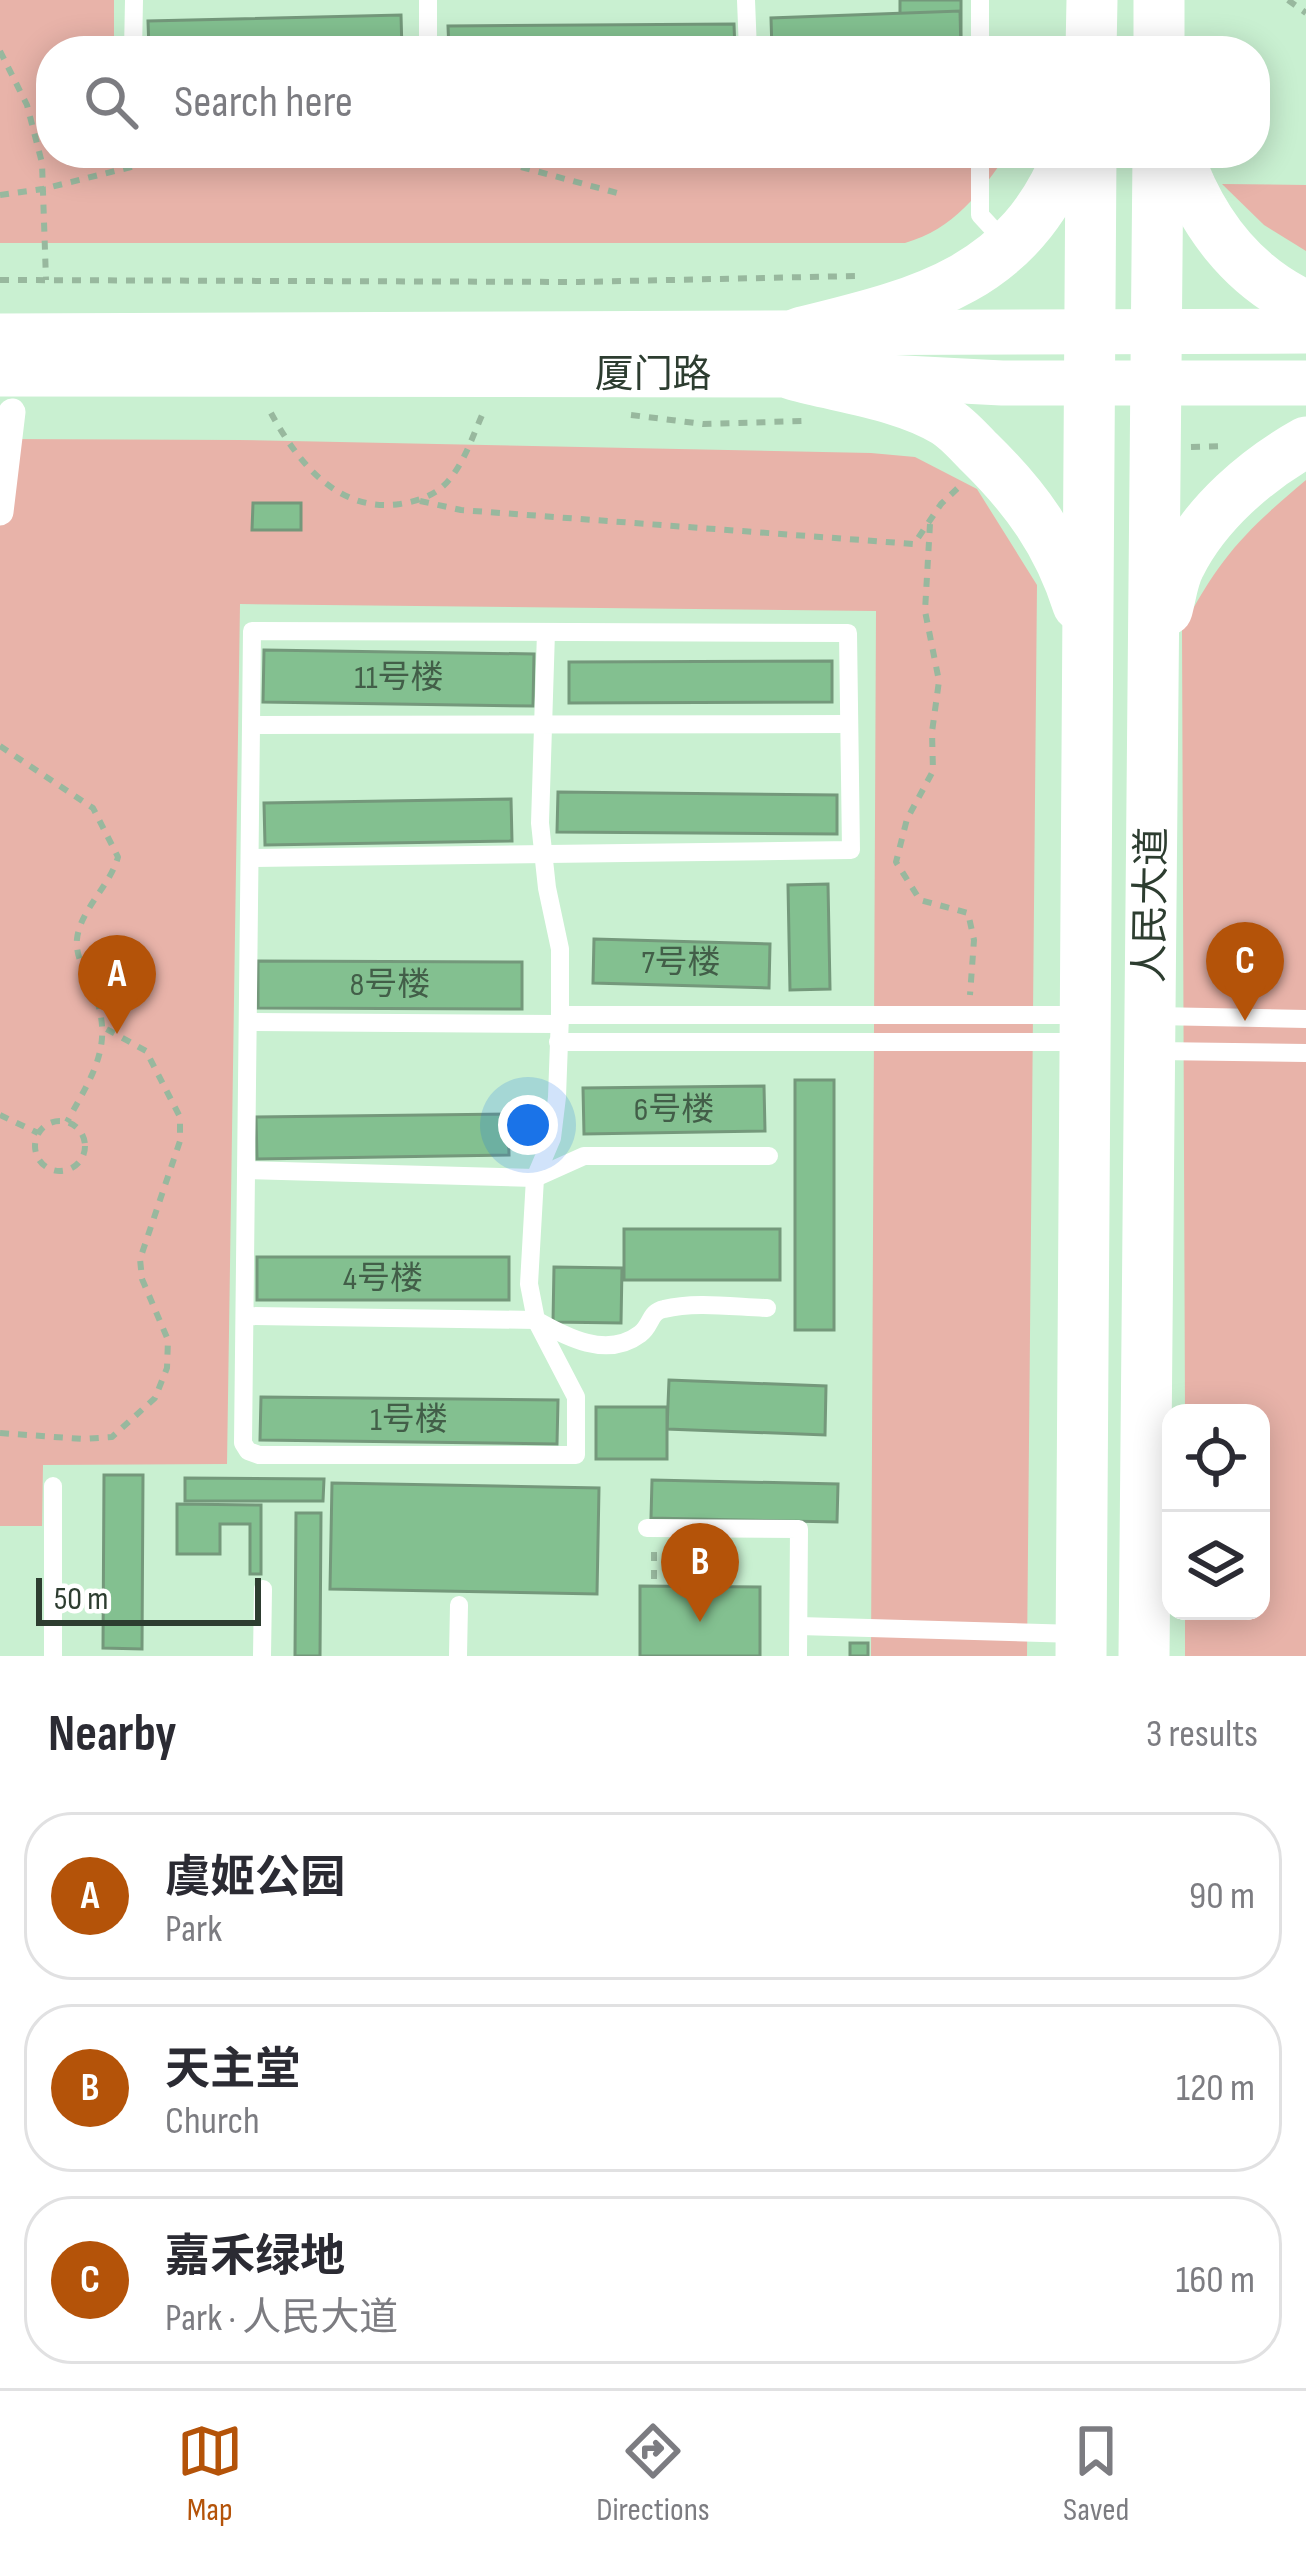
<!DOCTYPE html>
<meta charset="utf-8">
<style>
:root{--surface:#fff;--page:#f7f7f7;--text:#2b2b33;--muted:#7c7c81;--line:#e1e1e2;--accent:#b45309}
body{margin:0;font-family:"Sofia Sans Condensed","Noto Sans SC",sans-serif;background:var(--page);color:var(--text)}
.controls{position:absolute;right:36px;bottom:36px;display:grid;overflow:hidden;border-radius:24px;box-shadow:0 6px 30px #0003}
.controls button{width:108px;height:108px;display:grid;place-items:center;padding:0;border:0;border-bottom:3px solid var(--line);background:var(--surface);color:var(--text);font:60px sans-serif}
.scale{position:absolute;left:36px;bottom:30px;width:225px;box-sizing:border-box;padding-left:12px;border:6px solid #2d3d30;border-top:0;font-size:33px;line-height:42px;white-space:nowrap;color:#2d3d30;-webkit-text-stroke:9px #fff;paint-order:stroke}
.you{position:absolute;left:528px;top:1125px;width:42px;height:42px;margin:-30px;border:9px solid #fff;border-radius:50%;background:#1a73e8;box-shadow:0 0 0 18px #1a73e833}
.badge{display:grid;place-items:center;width:78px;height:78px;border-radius:50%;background:var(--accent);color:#fff;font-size:39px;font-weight:700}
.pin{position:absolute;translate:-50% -99px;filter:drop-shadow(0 3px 6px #0008)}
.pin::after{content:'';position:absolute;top:63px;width:42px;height:36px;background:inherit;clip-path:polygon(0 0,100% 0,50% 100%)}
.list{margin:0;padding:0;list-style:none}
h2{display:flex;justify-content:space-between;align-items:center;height:156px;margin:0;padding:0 48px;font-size:51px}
h2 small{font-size:39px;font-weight:400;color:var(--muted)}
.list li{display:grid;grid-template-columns:78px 1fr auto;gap:36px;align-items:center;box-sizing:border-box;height:168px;margin:0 24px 24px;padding:0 24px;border:3px solid var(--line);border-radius:48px}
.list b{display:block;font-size:45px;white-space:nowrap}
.list p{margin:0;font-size:39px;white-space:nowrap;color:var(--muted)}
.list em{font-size:39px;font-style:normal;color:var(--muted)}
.icon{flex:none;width:66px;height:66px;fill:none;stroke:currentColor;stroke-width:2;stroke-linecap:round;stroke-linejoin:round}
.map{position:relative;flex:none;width:1306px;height:1656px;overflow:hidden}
.search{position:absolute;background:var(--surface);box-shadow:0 6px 30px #0003;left:36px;right:36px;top:36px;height:132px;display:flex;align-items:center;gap:30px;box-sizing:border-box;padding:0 42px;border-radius:48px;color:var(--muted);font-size:45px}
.sheet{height:732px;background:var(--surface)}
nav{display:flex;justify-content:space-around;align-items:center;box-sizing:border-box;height:168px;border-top:3px solid var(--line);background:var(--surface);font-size:33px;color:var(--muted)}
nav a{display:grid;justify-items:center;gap:6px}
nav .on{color:var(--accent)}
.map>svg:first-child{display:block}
</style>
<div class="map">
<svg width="1306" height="1656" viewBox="0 0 1306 1656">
<rect width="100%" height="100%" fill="#c9f0d1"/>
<!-- green -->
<g fill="#e8b3a9">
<path d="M 0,0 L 114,0 L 114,51 L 51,51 L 51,153 L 1008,153 C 980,193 954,229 905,243 L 0,243 Z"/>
<path d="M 1222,184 L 1306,185 L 1306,251 L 1264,225 Z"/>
<path d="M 0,439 L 238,440 L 871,453 L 915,457 L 977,489 L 1037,585 L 1027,1656 L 871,1656 L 876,611 L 240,604 L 227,1464 L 43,1465 L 42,1526 L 0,1526 Z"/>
<path d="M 1306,480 L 1306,1656 L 1185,1656 L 1185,1611 L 1261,1611 L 1261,1413 L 1185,1413 L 1182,629 C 1220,557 1244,532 1306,480 Z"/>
</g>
<!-- building -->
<g fill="#83c090" stroke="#74987b" stroke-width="3">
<rect x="900" y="0" width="61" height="51"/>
<path d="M 960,11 L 961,51 L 772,51 L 771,18 Z"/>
<path d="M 401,15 L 402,51 L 149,51 L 148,21 Z"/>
<path d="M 734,24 L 735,51 L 449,51 L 448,26 Z"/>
<path d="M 253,503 L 301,503 L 301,530 L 252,530 Z"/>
<path d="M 264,650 L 534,654 L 533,706 L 263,702 Z"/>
<path d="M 832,661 L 832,702 L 569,703 L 569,662 Z"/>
<path d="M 558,792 L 837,795 L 837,834 L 557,832 Z"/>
<path d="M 511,799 L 512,841 L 265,845 L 264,803 Z"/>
<path d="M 828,884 L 830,989 L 790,990 L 788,885 Z"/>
<path d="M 594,939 L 770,944 L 769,988 L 593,983 Z"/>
<path d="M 258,961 L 522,962 L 522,1009 L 258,1008 Z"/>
<rect x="795" y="1080" width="39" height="250"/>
<path d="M 764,1086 L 765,1131 L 584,1134 L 583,1088 Z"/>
<path d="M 508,1114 L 509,1155 L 257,1159 L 256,1117 Z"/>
<rect x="624" y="1229" width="156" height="51"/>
<rect x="257" y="1257" width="252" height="43"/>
<path d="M 554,1267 L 622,1268 L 621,1323 L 553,1322 Z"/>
<path d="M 669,1380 L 826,1386 L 825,1435 L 667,1429 Z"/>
<path d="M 261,1397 L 558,1400 L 557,1444 L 260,1440 Z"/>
<rect x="596" y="1407" width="71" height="52"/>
<path d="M 104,1475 L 143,1475 L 142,1649 L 103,1648 Z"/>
<path d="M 185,1478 L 324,1479 L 323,1501 L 185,1501 Z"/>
<path d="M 652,1480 L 838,1484 L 837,1522 L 651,1518 Z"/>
<path d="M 332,1483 L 599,1488 L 597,1594 L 330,1589 Z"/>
<path d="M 177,1504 L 261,1505 L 261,1574 L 250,1574 L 250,1524 L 220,1524 L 220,1554 L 177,1554 Z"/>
<path d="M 296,1513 L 321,1513 L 320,1656 L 295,1656 Z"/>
<path d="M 640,1586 L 760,1587 L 760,1656 L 640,1656 Z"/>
<rect x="850" y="1643" width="18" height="13"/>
</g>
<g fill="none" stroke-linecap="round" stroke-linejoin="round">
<!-- path -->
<g stroke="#98b89e" stroke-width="6" stroke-dasharray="9 9" stroke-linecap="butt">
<path d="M 1288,0 L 1306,13"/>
<path d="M 0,51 L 27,105 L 42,163 L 46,280"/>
<path d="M 469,153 L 621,194"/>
<path d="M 0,195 L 43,189 L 143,164"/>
<path d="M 0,280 L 578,282 L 855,276"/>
<path d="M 271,413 C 297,461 337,513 400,504 C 418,501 437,495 449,480 C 465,461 473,435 483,413"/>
<path d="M 631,415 L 703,424 L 803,421"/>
<path d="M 1191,447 L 1226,446"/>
<path d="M 420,501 L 461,510 L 914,544 L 941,504 L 961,485"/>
<path d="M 930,524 L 925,611 L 939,681 L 932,732 L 933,771 L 907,819 L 896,862 L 920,900 L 968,913 L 974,940 L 970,995"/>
<path d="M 0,746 L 93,808 L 118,857 C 110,886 80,910 77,939 C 75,957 87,975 94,992 C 115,1046 92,1075 67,1122"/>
<path d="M 0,1115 L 38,1133"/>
<circle cx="60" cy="1146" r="25"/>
<path d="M 0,1433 L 83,1439 L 112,1437 L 155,1398 L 167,1368 L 168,1340 L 142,1279 L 140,1259 L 180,1141 L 180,1117 L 146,1051 L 101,1026"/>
<path d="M 654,1579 L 654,1549"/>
</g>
<!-- service -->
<g stroke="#fff" stroke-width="18">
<path d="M 428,0 L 428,51"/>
<path d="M 746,0 L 748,51"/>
<path d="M 980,0 L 980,51"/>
<path d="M 133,51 L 134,0"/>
<path d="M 980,153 L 980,215 L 1004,241"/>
<path d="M 546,632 L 540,823 L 547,888 L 560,949 L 560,1015 L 557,1097 L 552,1138 L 535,1178 L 529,1284 L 536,1320 L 576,1397 L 576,1455 L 259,1455 L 248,1451 L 243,1443 L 251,725 L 849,724"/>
<path d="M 250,858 L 851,850 L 848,633 L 252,631 L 251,725"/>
<path d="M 560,1015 L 1081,1015"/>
<path d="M 1155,1016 L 1306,1019"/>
<path d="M 248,1022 L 559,1024"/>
<path d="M 558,1042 L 1081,1042"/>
<path d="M 1156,1051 L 1306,1053"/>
<path d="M 246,1170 L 535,1178 L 584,1156 L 769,1156"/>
<path d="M 245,1316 L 536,1320 C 566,1337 607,1359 640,1334 C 652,1325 649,1312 664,1309 C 695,1301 735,1307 767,1308"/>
<path d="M 647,1528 L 799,1529 L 798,1656"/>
<path d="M 799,1626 L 1077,1634"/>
<path d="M 53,1656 L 53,1486"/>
<path d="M 262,1656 L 263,1589"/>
<path d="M 458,1656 L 459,1605"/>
</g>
<!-- pedestrian -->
<path stroke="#fff" stroke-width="27" d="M 0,512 L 12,412"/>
<!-- tertiary -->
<g stroke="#fff" stroke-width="45">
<path d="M 0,336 L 1306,331"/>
<path d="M 0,374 L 846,375 L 1002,383 L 1306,383"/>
</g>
<!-- secondary -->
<g stroke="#fff" stroke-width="51">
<path d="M 1091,51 L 1092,0"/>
<path d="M 1159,51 L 1159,0"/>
<path d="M 1177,153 C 1200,220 1241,276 1306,306"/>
<path d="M 799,333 C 920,303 1019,281 1069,153"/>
<path d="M 794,375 C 842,388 902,395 945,421 C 957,428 969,442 979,452 C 1026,498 1058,542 1078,605"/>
<path d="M 1167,610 C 1171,595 1173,578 1180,565 C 1206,513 1256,470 1306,442"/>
<path d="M 1081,1656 L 1091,153"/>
<path d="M 1144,1656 L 1158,153"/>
</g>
</g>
<g text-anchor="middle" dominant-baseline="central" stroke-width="9" stroke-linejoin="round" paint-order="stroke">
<!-- number labels -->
<g font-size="33" fill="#425e48">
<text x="399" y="678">11号楼</text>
<text x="681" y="963">7号楼</text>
<text x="390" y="985">8号楼</text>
<text x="674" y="1110">6号楼</text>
<text x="383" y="1279">4号楼</text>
<text x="409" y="1420">1号楼</text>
</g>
<!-- street labels -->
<g font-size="39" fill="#2d3d30" stroke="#fff">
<text x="653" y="375">厦门路</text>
<text transform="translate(1152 905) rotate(-89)">人民大道</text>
</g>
</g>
</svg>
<div class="controls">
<button><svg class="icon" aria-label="locate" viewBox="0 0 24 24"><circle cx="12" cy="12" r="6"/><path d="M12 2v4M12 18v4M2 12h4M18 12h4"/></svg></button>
<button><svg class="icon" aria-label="layers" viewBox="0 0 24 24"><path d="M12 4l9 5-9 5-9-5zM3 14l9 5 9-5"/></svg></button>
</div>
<div class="scale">50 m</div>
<div class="you"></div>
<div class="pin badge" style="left:117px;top:1034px">A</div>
<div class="pin badge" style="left:700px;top:1622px">B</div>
<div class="pin badge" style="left:1245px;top:1021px">C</div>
<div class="search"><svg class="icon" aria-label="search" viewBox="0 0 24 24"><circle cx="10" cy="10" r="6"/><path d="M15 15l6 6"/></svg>Search here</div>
</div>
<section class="sheet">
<h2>Nearby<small>3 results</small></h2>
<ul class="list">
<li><span class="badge">A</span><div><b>虞姬公园</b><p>Park</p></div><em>90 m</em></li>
<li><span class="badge">B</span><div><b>天主堂</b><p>Church</p></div><em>120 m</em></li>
<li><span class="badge">C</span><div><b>嘉禾绿地</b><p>Park · 人民大道</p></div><em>160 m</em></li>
</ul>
</section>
<nav>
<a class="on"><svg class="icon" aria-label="map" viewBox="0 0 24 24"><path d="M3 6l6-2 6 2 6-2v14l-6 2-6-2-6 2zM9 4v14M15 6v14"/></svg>Map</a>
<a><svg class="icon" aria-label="directions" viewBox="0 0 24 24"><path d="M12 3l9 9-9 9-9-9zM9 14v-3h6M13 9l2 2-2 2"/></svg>Directions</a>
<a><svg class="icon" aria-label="saved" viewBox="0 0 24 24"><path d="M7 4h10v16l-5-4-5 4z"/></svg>Saved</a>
</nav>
